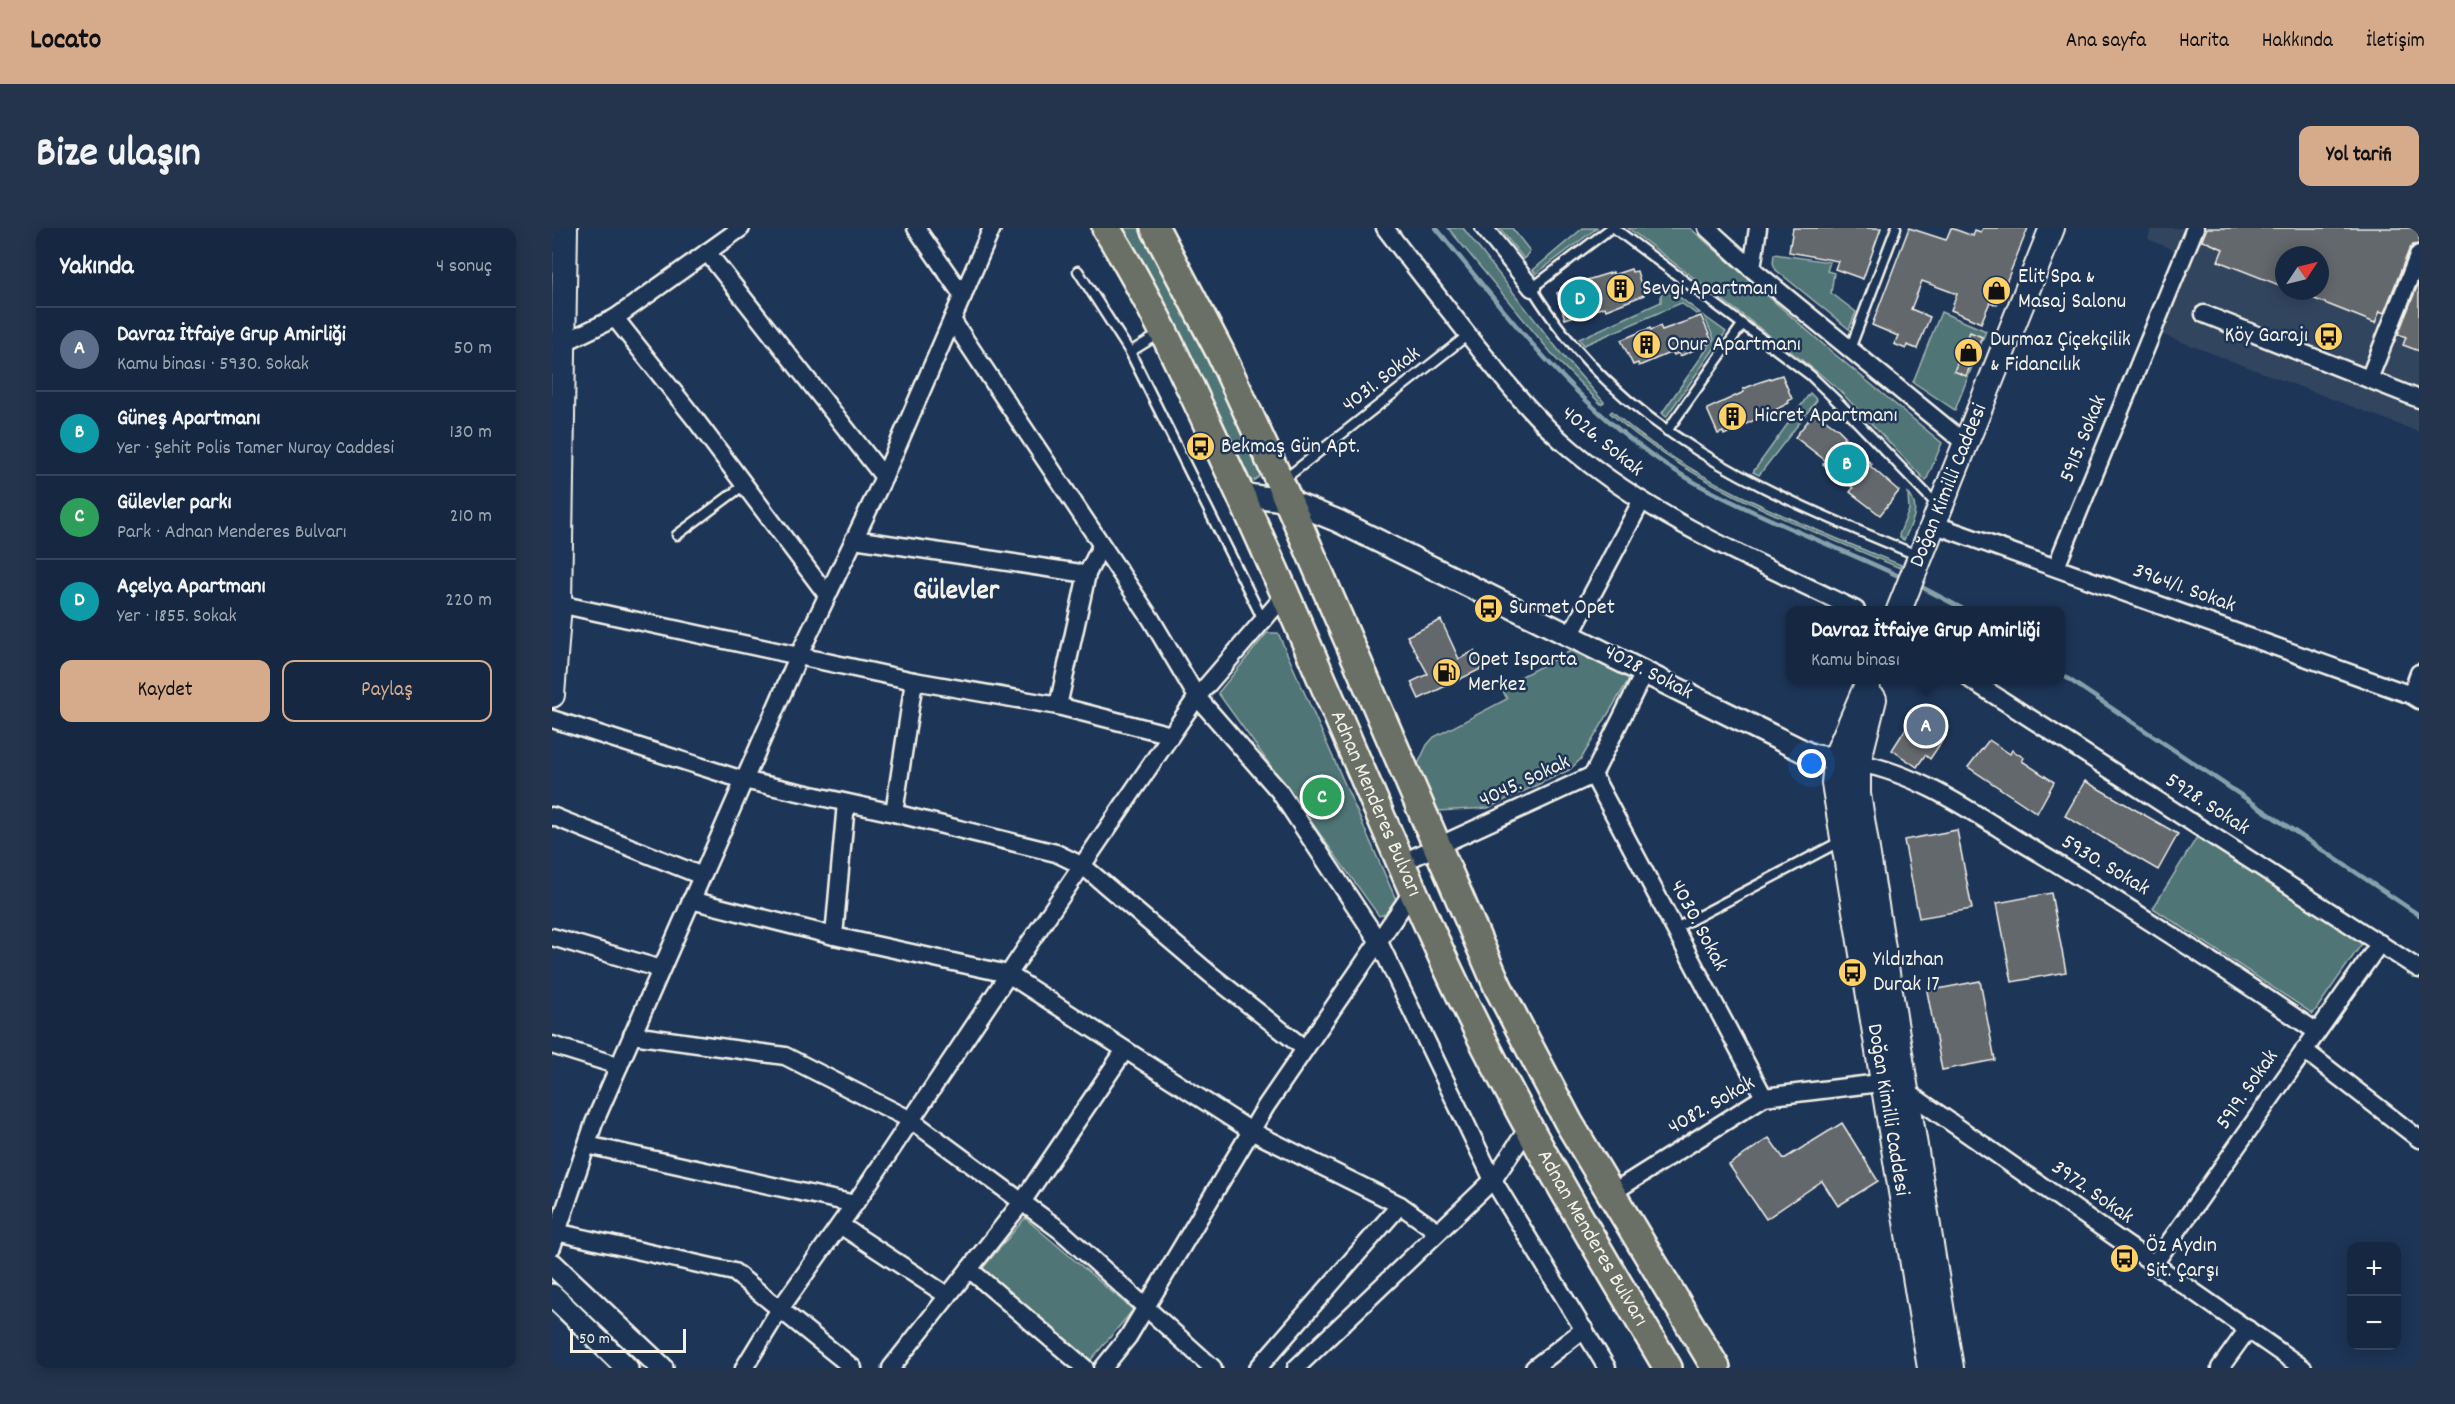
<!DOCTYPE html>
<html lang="tr">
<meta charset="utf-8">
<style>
:root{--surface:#162841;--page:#23344c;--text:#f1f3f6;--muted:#9ea6b1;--line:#35445a;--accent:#d6ab8b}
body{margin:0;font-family:Dekko,sans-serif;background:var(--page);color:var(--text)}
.controls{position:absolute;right:18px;bottom:18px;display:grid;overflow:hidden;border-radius:12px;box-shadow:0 3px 15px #0003}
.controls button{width:54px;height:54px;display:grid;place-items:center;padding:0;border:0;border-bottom:2px solid var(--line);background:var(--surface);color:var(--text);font:30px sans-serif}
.compass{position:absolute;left:1723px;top:18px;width:54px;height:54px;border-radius:50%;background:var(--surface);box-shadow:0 3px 15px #0003;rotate:55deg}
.scale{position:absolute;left:18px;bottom:15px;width:116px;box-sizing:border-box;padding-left:6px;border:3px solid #f4f1e8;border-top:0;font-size:16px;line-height:21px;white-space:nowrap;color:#f4f1e8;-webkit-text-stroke:4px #1d3557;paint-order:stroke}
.you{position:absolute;left:1260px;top:536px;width:21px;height:21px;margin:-15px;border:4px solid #fff;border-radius:50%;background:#1a73e8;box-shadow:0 0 0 9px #1a73e833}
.badge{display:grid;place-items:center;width:39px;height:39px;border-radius:50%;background:var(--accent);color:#fff;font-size:20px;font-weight:700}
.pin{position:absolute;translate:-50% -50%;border:3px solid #fff;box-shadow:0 2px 6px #0006}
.popup{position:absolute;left:1234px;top:378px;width:279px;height:78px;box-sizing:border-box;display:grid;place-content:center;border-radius:12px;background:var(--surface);filter:drop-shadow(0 2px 4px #0005);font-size:20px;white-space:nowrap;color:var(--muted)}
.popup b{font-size:22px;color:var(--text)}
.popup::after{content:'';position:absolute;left:50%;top:100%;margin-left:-12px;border:12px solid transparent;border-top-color:var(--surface)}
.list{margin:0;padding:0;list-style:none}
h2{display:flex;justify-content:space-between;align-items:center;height:78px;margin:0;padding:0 24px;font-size:26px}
h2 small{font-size:20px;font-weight:400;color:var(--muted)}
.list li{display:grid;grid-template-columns:39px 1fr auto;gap:18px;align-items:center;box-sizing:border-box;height:84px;padding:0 24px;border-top:2px solid var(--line)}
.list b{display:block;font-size:22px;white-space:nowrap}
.list p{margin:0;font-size:20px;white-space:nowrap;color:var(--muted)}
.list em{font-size:20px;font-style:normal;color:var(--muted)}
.actions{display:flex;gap:12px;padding:18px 24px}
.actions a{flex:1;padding:14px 0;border:2px solid var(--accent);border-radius:12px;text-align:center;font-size:21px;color:var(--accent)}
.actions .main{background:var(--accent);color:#111}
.map{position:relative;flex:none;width:1867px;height:1140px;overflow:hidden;border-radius:12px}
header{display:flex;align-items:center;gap:36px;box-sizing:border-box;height:84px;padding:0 30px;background:var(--accent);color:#111}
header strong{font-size:28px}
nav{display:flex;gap:33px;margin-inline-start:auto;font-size:21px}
.intro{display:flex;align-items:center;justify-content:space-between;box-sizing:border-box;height:144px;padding:0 36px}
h1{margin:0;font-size:42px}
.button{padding:15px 27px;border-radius:12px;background:var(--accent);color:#111;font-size:21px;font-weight:700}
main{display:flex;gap:36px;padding:0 36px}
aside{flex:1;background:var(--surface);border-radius:12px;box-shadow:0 3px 15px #0003}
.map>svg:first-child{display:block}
</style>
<header>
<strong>Locato</strong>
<nav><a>Ana sayfa</a><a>Harita</a><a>Hakkında</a><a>İletişim</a></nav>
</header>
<div class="intro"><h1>Bize ulaşın</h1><a class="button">Yol tarifi</a></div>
<main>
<aside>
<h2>Yakında<small>4 sonuç</small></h2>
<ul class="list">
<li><span class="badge" style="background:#5c6f8a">A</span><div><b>Davraz İtfaiye Grup Amirliği</b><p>Kamu binası · 5930. Sokak</p></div><em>50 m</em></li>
<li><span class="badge" style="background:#0f9aa8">B</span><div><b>Güneş Apartmanı</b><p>Yer · Şehit Polis Tamer Nuray Caddesi</p></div><em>130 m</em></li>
<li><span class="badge" style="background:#2e9e5b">C</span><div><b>Gülevler parkı</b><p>Park · Adnan Menderes Bulvarı</p></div><em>210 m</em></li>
<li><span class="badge" style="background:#0f9aa8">D</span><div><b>Açelya Apartmanı</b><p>Yer · 1855. Sokak</p></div><em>220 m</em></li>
</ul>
<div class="actions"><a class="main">Kaydet</a><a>Paylaş</a></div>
</aside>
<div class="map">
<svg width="1867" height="1140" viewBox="0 0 1867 1140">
<rect width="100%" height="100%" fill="#1d3557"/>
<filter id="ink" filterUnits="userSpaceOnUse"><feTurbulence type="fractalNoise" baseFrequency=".0167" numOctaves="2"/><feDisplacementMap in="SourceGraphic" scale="12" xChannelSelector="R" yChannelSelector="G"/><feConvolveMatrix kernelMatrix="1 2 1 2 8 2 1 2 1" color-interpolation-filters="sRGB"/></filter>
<g filter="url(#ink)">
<!-- built -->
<path fill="#32445e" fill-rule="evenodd" d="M 1599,0 L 1867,0 L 1867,204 L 1606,105 L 1637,29 L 1596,11 ZM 1732,27 L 1768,27 L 1768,63 L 1732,63 Z"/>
<!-- green -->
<g fill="#507476" stroke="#a2b2af" stroke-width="1.5">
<path d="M 568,0 L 588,0 C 635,79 673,163 711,246 L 701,253 L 696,251 L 643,138 Z"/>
<path d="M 896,0 L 911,0 L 1011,128 L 1052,174 L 1049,176 L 1005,132 Z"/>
<path d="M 947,0 L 960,0 L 978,23 L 972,31 Z"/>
<path d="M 1031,0 L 1045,0 L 984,46 L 981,42 Z"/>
<path d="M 1076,0 L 1138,0 L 1280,124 L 1390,215 L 1374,253 L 1288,163 L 1268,146 Z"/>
<path d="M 1222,26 L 1278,34 L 1275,43 L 1282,45 L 1279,65 L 1304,84 L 1297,101 L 1224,42 L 1221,35 Z"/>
<path d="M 1109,55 L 1148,85 L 1144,86 L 1129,75 L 1032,117 L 1027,111 L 1109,74 Z"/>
<path d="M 1389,84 L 1434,103 L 1403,182 L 1361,154 Z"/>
<path d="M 1152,88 L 1174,104 L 1114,189 L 1110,185 L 1162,111 Z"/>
<path d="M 1258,165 L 1265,172 L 1207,247 L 1201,244 Z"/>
<path d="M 1060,183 C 1133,252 1256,299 1349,337 L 1348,340 C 1248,298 1140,258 1058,185 Z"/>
<path d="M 1356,265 C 1370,280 1359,296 1352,312 L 1348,310 L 1347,307 L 1357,282 Z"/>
<path d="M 715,405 L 726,405 L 845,674 L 837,685 L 827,688 L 666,465 Z"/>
<path d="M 1022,421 L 1079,448 L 1029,531 L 1017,542 L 936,580 L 886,583 L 866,536 L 875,517 L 882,509 L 955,471 L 949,459 Z"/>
<path d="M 1645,609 L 1811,714 L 1761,786 L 1601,680 Z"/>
<path d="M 473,990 L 581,1082 L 538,1133 L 430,1041 Z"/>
</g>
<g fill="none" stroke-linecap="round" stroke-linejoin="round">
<!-- stream -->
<g stroke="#87a1ab" stroke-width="4.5">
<path d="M 884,0 C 963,96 1037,197 1149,258 C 1214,293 1284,318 1351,350"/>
<path d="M 1364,356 L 1413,382"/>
<path d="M 1509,446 L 1867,687"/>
</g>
</g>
<!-- building -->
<g fill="#63676d" stroke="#f4f1e8" stroke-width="1.5">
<path d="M 1241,0 L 1329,0 L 1311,51 L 1283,41 L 1286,33 L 1237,24 Z"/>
<path d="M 1357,0 L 1394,12 L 1399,0 L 1421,8 L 1423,2 L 1429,4 L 1431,0 L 1476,0 L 1445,77 L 1438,74 L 1429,95 L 1399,82 L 1405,66 L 1370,53 L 1359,81 L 1378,89 L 1365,121 L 1355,117 L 1354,121 L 1342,116 L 1346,108 L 1320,97 Z"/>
<path d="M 1655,0 L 1867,0 L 1867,16 L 1861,17 L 1857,22 L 1832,85 L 1828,83 L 1823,95 L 1745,64 L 1768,63 L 1768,27 L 1732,27 L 1732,59 L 1666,33 L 1671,21 L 1650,12 Z"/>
<path d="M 1079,41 L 1080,44 L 1085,43 L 1092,67 L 1054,82 L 1053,79 L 1013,91 L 1005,65 L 1010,63 L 1009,60 L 1061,44 L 1061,47 Z"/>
<path d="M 1867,54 L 1867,123 L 1851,117 L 1854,109 L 1846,106 Z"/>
<path d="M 1149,88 L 1159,111 L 1155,113 L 1156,116 L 1128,128 L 1126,125 L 1122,127 L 1120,124 L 1087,138 L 1086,135 L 1081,137 L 1069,112 L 1098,100 L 1099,102 L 1108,98 L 1110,102 Z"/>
<path d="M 1418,104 L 1430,109 L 1414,148 L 1402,143 Z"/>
<path d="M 1230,147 L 1240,171 L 1236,173 L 1237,175 L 1172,207 L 1171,204 L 1166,206 L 1155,181 L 1192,164 L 1191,161 L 1208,154 Z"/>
<path d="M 1263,184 L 1286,201 L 1293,208 L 1291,210 L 1314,228 L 1313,230 L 1320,236 L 1318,238 L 1347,263 L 1328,287 L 1298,264 L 1301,260 L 1271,236 L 1274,233 L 1243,209 Z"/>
<path d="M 889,392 L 907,431 L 922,423 L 931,440 L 867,471 L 859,454 L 876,446 L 855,408 Z"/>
<path d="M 1363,486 L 1394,507 L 1378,531 L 1373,527 L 1365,539 L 1340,522 Z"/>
<path d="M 1437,512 L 1458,526 L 1460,522 L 1472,530 L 1470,533 L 1502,554 L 1485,585 L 1416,539 Z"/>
<path d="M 1533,553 L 1626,606 L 1606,642 L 1513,588 Z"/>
<path d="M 1405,602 L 1420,681 L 1367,690 L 1352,612 Z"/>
<path d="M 1499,665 L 1514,744 L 1460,754 L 1445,675 Z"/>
<path d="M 1428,753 L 1443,832 L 1390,842 L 1375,763 Z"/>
<path d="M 1290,895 L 1326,953 L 1286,978 L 1270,953 L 1214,991 L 1177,937 L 1217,910 L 1232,931 Z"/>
</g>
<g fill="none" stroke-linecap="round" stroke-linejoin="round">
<defs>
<g id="service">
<path d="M 1059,0 L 980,60 C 1070,207 1215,265 1367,328"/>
<path d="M 1062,0 L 1258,147 L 1287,175 L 1386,278"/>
<path d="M 526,43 L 578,124 L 609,105"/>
<path d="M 1298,121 L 1344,0"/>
<path d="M 578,124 L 711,392"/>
<path d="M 1115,203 L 1190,97"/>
<path d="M 730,253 L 916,107"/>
<path d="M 125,307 L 192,257"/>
<path d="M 1122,701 L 1289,613"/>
</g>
<g id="minor">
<path d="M 189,0 L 63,90 L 143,191 L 275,367"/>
<path d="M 364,0 L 411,68"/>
<path d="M 833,0 C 864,41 896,81 928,122 C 956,157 985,193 1020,222 C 1103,292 1206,334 1304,382"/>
<path d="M 932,0 L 980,60"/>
<path d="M 1155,0 L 1200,41"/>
<path d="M 1206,0 L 1200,41 L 1413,215"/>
<path d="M 155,24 L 332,249"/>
<path d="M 1652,86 L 1867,171"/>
<path d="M 400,92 L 599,391 L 645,469 L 727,563 L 827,714 L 941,952 L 1055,1140"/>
<path d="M 5,111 L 11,115 L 63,90"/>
<path d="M 1817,151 L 1867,26"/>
<path d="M 1381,296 L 1859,467 L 1867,472"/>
<path d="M 302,311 L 535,346"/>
<path d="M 549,318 L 535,346 L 506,478 L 619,507"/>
<path d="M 1504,339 L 1643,0"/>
<path d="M 0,377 L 7,376 L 362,453 L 506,478"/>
<path d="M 1019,406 L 1089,274"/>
<path d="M 1419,452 L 1867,741"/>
<path d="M 1859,467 L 1867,445"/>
<path d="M 0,491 L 191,552 L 342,585 L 504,625 L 531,638 L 658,746 L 753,821"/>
<path d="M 1306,535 C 1364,545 1419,583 1469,614 C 1570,674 1668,738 1765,804"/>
<path d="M 1041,547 L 1212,869"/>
<path d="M 294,575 L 282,708 L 456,746 L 699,903 L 848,977 L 886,1004"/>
<path d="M 342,585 L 362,453"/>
<path d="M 0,588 L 150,648"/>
<path d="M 849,635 L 1041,547 L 1093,443"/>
<path d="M 139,672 L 282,708"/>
<path d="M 0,709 L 109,741"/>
<path d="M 80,807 L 233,828 L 359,892 L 508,1002 L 661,1140"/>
<path d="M 0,817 L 67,838"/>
<path d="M 1752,822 L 1867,911"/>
<path d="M 35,917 L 303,976"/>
<path d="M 1058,966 L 1212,869 L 1336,854 L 1354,863 L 1751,1140"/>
<path d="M 288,997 L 396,1068"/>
<path d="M 4,1004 L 182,1044 L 301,1140"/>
<path d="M 0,1019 L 42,895 L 247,427 L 332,249 L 440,0"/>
<path d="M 1602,1036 L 1828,715"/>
<path d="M 417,1041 L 533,1140"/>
<path d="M 192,1140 L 228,1081 L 311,964 L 474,720 L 645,469 L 733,367"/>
<path d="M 339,1140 L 470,974 L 573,822"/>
<path d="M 551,1140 L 576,1109 L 714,878 L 861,663"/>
<path d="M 706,1140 L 848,977"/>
<path d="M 744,1140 L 941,952 L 976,900"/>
<path d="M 982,1140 L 1032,1101"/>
<path d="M 1668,1140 L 1696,1101"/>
</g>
<g id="tertiary">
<path d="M 689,266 L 737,273 L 786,293 L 1259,527 L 1301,534"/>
<path d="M 0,1036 L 110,1140"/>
<path d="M 0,1067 L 75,1140"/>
</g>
<g id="secondary">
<path id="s1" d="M 1347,382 L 1500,0"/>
<path id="s2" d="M 1317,452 L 1285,526 L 1282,555 L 1378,1140"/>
<path d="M 0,467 L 7,376 L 13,0"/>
<path d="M 1322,471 L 1306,535 L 1306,566 L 1399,1140"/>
</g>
<g id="primary">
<path id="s3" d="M 554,0 C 596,67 629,139 662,210 C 740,374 807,542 881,708 C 948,858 1032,999 1116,1140"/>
<path d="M 603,0 L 668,124 L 728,254 L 946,759 L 1017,895 L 1164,1140"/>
</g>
</defs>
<!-- service casing -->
<use href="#service" stroke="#f4f1e8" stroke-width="13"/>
<!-- minor casing -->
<use href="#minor" stroke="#f4f1e8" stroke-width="21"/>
<!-- tertiary casing -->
<use href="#tertiary" stroke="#f4f1e8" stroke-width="26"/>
<!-- secondary casing -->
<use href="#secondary" stroke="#f4f1e8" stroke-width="28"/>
<!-- primary casing -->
<use href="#primary" stroke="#f4f1e8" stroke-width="32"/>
<!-- service -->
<use href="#service" stroke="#1d3557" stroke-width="8"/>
<!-- minor -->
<use href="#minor" stroke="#1d3557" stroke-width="16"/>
<!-- tertiary -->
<use href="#tertiary" stroke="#1d3557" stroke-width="21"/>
<!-- secondary -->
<use href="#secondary" stroke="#1d3557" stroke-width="24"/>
<!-- primary -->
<use href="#primary" stroke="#6b7065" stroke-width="27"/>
</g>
</g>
<!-- icons -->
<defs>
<symbol id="building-disc" viewBox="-11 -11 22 22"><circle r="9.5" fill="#ffd166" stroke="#1d3557"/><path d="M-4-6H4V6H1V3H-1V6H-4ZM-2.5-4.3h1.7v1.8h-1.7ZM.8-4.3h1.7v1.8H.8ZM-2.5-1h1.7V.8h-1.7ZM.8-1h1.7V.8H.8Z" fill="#111"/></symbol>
<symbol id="shop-disc" viewBox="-11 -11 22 22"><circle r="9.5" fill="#ffd166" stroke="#1d3557"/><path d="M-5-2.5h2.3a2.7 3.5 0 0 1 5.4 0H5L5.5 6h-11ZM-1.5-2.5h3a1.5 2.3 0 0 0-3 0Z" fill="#111"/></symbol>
<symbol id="bus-disc" viewBox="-11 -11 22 22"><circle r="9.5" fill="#ffd166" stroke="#1d3557"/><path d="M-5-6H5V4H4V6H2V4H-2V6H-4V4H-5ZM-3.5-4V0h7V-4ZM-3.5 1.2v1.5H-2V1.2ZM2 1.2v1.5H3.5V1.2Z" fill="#111"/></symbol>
<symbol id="fuel-disc" viewBox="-11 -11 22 22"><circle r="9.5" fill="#ffd166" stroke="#1d3557"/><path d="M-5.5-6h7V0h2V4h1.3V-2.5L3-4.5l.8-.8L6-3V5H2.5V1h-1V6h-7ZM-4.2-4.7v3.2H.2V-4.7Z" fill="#111"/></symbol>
</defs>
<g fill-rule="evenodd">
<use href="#building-disc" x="1052" y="44" width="33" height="33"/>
<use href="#shop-disc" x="1428" y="46" width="33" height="33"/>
<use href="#bus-disc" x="1760" y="92" width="33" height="33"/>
<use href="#building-disc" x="1078" y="100" width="33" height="33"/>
<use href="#shop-disc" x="1400" y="108" width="33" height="33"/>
<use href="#building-disc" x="1164" y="172" width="33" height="33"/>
<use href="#bus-disc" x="632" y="202" width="33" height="33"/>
<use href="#bus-disc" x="920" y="364" width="33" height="33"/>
<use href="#fuel-disc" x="878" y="428" width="33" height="33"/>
<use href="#bus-disc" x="1284" y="728" width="33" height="33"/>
<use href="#bus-disc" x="1556" y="1014" width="33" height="33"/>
</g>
<g text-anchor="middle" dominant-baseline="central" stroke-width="5" stroke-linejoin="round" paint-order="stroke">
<!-- poi labels -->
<g font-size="22" fill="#f4f1e8" stroke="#1d3557" text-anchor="start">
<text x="1466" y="49">Elit Spa &amp;<tspan x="1466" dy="25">Masaj Salonu</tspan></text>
<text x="1090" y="61">Sevgi Apartmanı</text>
<text x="1756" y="108" text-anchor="end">Köy Garajı</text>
<text x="1438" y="112">Durmaz Çiçekçilik<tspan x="1438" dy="25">&amp; Fidancılık</tspan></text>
<text x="1115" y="117">Onur Apartmanı</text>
<text x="1202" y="188">Hicret Apartmanı</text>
<text x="669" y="219">Bekmaş Gün Apt.</text>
<text x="957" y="380">Surmet Opet</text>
<text x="916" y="432">Opet Isparta<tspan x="916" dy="25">Merkez</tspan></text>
<text x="1321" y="732">Yıldızhan<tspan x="1321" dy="25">Durak 17</tspan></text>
<text x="1594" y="1018">Öz Aydın<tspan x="1594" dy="25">Sit. Çarşı</tspan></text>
</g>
<!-- street labels -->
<g font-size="22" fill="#f4f1e8" stroke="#1d3557">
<text transform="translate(830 152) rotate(-38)">4031. Sokak</text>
<text transform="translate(1532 211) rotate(-68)">5915. Sokak</text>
<text transform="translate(1050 214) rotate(39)">4026. Sokak</text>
<text stroke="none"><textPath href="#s1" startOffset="134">Doğan Kimilli Caddesi</textPath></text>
<text transform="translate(1632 361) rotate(20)">3964/1. Sokak</text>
<text transform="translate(1096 445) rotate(27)">4028. Sokak</text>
<text transform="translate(973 554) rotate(-25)">4045. Sokak</text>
<text stroke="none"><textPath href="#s3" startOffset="636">Adnan Menderes Bulvarı</textPath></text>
<text transform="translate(1655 577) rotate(33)">5928. Sokak</text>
<text transform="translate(1553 638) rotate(31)">5930. Sokak</text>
<text transform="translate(1146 698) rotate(62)">4030. Sokak</text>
<text transform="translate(1696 862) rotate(-55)">5919. Sokak</text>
<text transform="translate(1160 878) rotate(-30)">4082. Sokak</text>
<text stroke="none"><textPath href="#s2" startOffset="441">Doğan Kimilli Caddesi</textPath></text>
<text transform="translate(1540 965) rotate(35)">3972. Sokak</text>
<text stroke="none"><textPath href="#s3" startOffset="1122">Adnan Menderes Bulvarı</textPath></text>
</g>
<!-- district labels -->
<g font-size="28" font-weight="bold" fill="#f4f1e8" stroke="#1d3557">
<text x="404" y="365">Gülevler</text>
</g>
</g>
</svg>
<div class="controls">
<button>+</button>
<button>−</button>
</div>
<svg class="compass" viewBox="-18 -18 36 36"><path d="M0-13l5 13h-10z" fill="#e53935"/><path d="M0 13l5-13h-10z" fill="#9ea6b1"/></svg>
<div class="scale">50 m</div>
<div class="you"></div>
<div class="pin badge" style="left:1374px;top:498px;background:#5c6f8a">A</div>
<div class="popup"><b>Davraz İtfaiye Grup Amirliği</b>Kamu binası</div>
<div class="pin badge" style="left:1295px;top:236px;background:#0f9aa8">B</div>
<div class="pin badge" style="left:770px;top:569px;background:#2e9e5b">C</div>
<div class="pin badge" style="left:1028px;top:71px;background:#0f9aa8">D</div>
</div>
</main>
